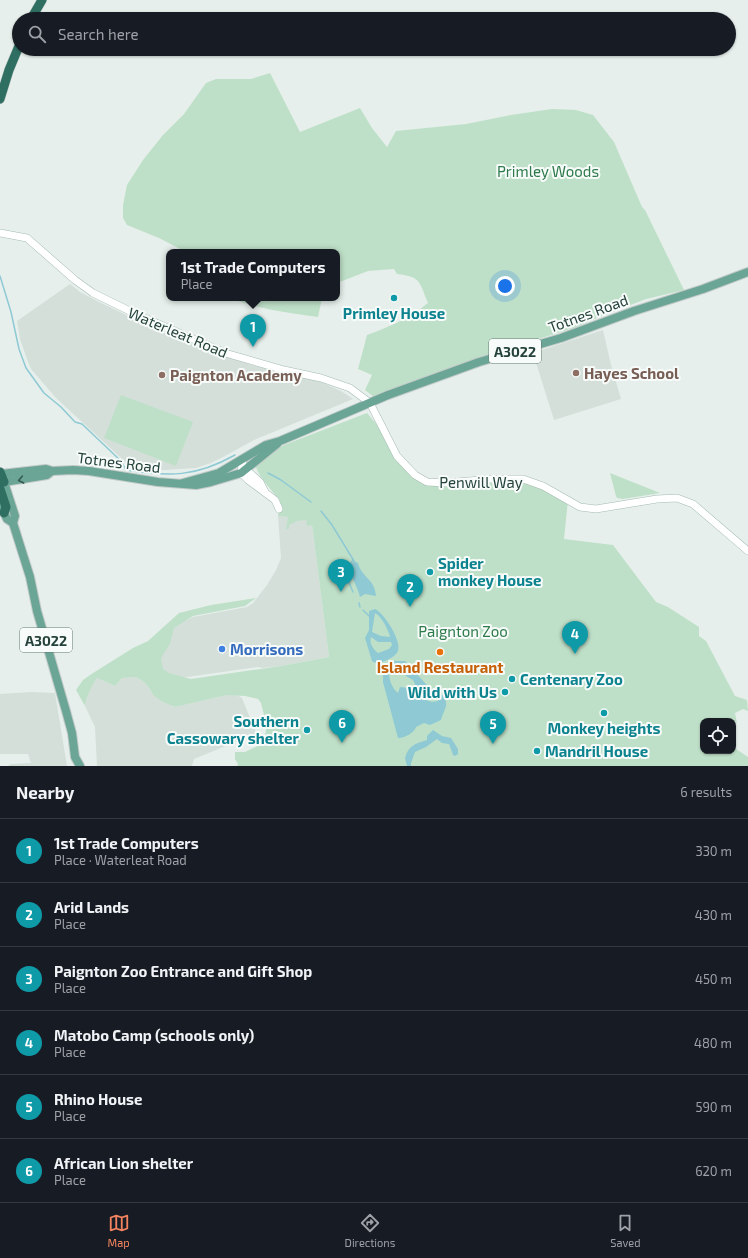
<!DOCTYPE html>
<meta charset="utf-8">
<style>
:root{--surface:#171b24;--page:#20242c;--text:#f1f3f6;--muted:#9ea1a6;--line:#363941;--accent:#f4845f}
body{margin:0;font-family:"Exo 2",sans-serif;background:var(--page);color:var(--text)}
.controls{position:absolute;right:12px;bottom:12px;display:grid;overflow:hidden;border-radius:8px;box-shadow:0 1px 3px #0004}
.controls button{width:36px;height:36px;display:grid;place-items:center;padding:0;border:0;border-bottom:1px solid var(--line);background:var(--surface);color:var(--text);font:20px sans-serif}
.you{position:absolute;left:505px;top:286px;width:14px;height:14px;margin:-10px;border:3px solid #fff;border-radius:50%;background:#1a73e8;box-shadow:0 0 0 6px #1a73e833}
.badge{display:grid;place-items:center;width:26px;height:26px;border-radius:50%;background:var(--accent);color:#fff;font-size:13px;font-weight:700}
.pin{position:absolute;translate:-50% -33px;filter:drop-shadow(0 1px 2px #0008)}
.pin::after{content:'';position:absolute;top:21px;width:14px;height:12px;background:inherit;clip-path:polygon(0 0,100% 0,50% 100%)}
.popup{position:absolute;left:166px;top:249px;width:174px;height:52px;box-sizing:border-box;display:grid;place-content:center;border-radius:8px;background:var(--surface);filter:drop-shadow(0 1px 3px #0005);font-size:13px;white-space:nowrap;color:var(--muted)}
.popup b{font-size:15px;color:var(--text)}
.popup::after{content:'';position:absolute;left:50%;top:100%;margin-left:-8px;border:8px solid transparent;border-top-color:var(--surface)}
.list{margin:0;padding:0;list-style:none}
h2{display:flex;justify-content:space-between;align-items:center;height:52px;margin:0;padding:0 16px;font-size:17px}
h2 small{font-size:13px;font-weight:400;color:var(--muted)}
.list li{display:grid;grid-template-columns:26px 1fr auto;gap:12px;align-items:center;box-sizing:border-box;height:64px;padding:0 16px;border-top:1px solid var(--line)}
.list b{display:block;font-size:15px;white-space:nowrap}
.list p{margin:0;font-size:13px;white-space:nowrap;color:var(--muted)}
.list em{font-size:13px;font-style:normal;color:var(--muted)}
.icon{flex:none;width:22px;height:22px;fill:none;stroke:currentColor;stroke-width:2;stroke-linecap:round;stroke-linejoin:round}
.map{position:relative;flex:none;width:748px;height:766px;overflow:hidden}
.search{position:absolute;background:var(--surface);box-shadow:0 1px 3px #0004;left:12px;right:12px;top:12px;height:44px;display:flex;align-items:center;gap:10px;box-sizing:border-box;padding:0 14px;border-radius:22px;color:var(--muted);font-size:15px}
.sheet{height:436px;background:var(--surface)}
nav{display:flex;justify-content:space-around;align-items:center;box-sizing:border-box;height:56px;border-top:1px solid var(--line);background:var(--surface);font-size:11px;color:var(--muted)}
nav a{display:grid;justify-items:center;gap:2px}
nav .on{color:var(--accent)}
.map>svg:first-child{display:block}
</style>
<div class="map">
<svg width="748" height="766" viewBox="0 0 748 766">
<rect width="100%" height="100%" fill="#e6efeb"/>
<!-- built -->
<g fill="#d4dfda">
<path d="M 70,284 L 80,292 L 99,302 L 162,332 L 251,365 L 321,382 L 341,391 L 353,399 L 254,440 L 225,456 L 211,463 L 196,468 L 165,470 L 132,468 L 56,398 L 31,369 L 27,359 L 20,339 L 17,321 Z"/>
<path d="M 603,330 L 611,365 L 621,399 L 554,420 L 533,353 Z"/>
<path d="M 278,516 L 308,518 L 312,525 L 329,657 L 281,666 L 263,668 L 258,667 L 173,679 L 163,675 L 158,661 L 174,626 L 193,617 L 247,607 L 253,603 L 267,585 L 276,570 L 281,558 Z"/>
<path d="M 136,677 L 144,682 L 150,689 L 153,695 L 174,707 L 227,695 L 237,695 L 242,698 L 257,735 L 233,743 L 194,759 L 192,766 L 97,766 L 95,727 L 85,706 L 87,698 L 90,688 L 97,678 L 115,686 L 122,678 Z"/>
<path d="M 32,692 L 55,693 L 67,766 L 8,766 L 11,764 L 31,763 L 28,754 L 0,754 L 0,694 Z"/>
</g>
<!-- green -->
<g fill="#bfe0c8">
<path d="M 270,73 L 300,132 L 360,108 L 372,128 L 387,147 L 396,131 L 466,124 L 511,115 L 552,109 L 576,110 L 593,115 L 614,142 L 642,207 L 645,210 L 684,290 L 646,299 L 599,317 L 576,327 L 451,367 L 374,397 L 365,390 L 372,375 L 358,369 L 367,335 C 389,327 410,318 428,303 C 419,282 422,277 397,274 L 394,269 L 368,271 L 337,283 L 337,252 L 186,252 L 159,238 L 127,225 L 123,218 L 123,205 L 127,185 L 143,160 L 163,135 L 184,114 L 206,83 L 216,79 L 251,79 Z"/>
<path d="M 230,298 L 322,298 L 318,317 C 288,313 258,309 230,298 Z"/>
<path d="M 121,395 L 193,422 L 176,466 L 104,438 Z"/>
<path d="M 367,413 L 378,426 L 397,456 L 427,482 L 523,479 L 568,500 L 564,539 L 613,545 L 656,602 L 668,607 L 699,627 L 699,636 L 706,641 L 735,696 L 747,700 L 748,711 L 743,709 L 735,713 L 737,723 L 732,719 L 725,721 L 703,721 L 703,751 L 733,751 L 733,747 L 748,757 L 748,766 L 237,766 L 238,764 L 235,759 L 235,752 L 245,752 L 260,745 L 264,740 L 266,731 L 266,723 L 261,703 L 258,699 L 245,696 L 227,695 L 175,707 L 163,702 L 153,695 L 150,689 L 144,682 L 136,677 L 122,678 L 115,686 L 97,678 C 91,687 87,695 85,706 L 76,690 L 83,680 L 93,673 L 133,648 L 148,641 L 179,613 L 211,605 L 256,598 L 245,606 L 193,616 L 174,628 L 170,644 L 161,658 L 163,669 L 169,673 L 191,679 L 281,666 L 329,657 L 312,525 L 307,526 L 306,520 L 297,521 L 289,525 L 289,529 L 286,529 L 288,517 L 278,516 L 280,501 C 273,491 260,479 256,467 L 260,460 L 284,445 Z"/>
<path d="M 610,473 L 660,493 L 623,499 L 617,498 L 616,496 Z"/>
</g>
<!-- water -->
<g fill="#8ec9d4" fill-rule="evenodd">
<path d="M 354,561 L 358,563 C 362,578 375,579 376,596 L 365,594 L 360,597 C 358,585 345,572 354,561 Z"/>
<path d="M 375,609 C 384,613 402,641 398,651 C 395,658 384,661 377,664 L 372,661 L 365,638 L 369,630 L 369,611 ZM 375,613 C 382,617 388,629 390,637 L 381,636 L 372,632 ZM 371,637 L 378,642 L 391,642 L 392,645 L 389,649 L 378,653 C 373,649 369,643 371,637 Z"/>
<path d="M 392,661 L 405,661 L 434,693 L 441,694 C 451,704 444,709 441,720 L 430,725 L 424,723 L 416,727 C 414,733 405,738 398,738 L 383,682 L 383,666 ZM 393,668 L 400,669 L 406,676 L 413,680 L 415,684 L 414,686 L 410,688 L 400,687 L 398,693 C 391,687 389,679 389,671 ZM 427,692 L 437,695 L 439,698 L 438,701 C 433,703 423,701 421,695 Z"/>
<path d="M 433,730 L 442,736 L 451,738 L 458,749 L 458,754 L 455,756 L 453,755 L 449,744 L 442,743 L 437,739 L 426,747 L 415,752 L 411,763 L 411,766 L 407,766 L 405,758 C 408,746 416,743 427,740 L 427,736 Z"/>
</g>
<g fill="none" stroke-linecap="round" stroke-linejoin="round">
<!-- stream -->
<g stroke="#8ec9d4" stroke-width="1.5">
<path d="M 0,276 L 11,312 L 19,349 L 26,368 L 44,393 L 61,407 L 75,422 L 82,424 L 121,461 L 126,470 C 169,477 196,477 235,455"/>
<path d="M 268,473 L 281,480 L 311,502"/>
<path d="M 321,511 L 332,525 L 354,561"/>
<path d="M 353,559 L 346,576 L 353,592"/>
<path d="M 359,603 L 360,607"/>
<path d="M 363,610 L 369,616"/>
</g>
<defs>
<g id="secondary">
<path d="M 0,233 L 27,238 L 75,280 L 93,293 L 140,316 L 225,353 L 284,370 L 321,378 L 350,388 L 370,403 L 397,456 L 415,475 L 427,482 L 447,483 L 491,479 L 523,479 L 543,486 L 580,507 L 596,509 L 657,499 L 677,498 L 693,504 L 748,551"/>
<path d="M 243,459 L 241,473 L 248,480 L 275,500 L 279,509"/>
<path d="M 243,467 L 260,482 L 265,492"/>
</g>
<g id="primary">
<path d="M 52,471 L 47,475 L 4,482 L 15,516 L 13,523 L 30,577 L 37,611 L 66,711 L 72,733 L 75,757 L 80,766"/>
<path d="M 1,474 L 46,469 L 52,471 L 73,470 L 89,471 L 158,482 L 196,485 L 211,482 L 241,473 L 277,444"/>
<path d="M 183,483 L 219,473 L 266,445 L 280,441 L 388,395 L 479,362 L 561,338 L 634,311 L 703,289 L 748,272"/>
<path d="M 0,504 L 7,519 L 13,523"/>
</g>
<g id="highway">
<path d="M 31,19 L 42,0"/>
<path d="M 0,99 L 9,70 L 19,46"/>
<path d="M 0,472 L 4,482 L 0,483"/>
<path d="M 0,489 L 6,507 L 4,513"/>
</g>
</defs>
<!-- secondary casing -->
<use href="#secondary" stroke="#a4bbb3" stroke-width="8"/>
<!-- primary casing -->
<use href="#primary" stroke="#c2cac8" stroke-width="10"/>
<!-- highway casing -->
<use href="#highway" stroke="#c2cac8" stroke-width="10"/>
<!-- secondary -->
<use href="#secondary" stroke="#fff" stroke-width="7"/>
<!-- primary -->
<use href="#primary" stroke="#6aa596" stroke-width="8"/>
<!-- highway -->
<use href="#highway" stroke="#2f6f62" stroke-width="9"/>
</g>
<!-- one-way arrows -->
<defs><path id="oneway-chevron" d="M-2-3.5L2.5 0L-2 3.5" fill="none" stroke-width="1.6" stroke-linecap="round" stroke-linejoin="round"/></defs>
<use stroke="#365b51" href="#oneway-chevron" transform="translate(21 480) rotate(169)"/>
<!-- markers -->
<g fill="#0f9aa8" stroke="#f7fbf9" stroke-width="1.5">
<circle cx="394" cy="298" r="4"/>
<circle cx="430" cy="572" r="4"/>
<circle cx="512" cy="679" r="4"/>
<circle cx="505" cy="692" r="4"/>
<circle cx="604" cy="713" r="4"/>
<circle cx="307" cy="730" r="4"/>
<circle cx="537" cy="751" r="4"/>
</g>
<g fill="#8d6e63" stroke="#f7fbf9" stroke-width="1.5">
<circle cx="576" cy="373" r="4"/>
<circle cx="162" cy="375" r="4"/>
</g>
<circle fill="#3f7fe0" stroke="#f7fbf9" stroke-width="1.5" cx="222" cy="649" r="4"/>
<circle fill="#e8710a" stroke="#f7fbf9" stroke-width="1.5" cx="440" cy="652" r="4"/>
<g text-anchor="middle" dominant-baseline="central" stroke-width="4" stroke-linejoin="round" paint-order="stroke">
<!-- shield labels -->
<g fill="#f7fbf9" stroke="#637a73" stroke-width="1">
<rect x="489" y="339" width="52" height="24" rx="3"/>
<rect x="20" y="628" width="52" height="24" rx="3"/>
</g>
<g font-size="14" font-weight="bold" fill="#24423a">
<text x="515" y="351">A3022</text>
<text x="46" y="640">A3022</text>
</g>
<!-- park labels -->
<g font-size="15" fill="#2d7a4b" stroke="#f7fbf9">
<text x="548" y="171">Primley Woods</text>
<text x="463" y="631">Paignton Zoo</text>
</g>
<!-- culture labels -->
<g font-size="15" font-weight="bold" fill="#0d838f" stroke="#f7fbf9" text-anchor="start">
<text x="394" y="313" text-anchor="middle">Primley House</text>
<text x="438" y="563">Spider<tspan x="438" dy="17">monkey House</tspan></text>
<text x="520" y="679">Centenary Zoo</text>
<text x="497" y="692" text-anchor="end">Wild with Us</text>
<text x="299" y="721" text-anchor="end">Southern<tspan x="299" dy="17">Cassowary shelter</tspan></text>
<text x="604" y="728" text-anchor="middle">Monkey heights</text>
<text x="545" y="751">Mandril House</text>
</g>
<!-- street labels -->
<g font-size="15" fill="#24423a" stroke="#f7fbf9">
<text transform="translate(588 313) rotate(-20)">Totnes Road</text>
<text transform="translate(178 332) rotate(23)">Waterleat Road</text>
<text transform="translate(119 462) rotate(7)">Totnes Road</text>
<text x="481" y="482">Penwill Way</text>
</g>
<!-- education labels -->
<g font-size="15" font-weight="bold" fill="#785e54" stroke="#f7fbf9" text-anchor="start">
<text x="584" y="373">Hayes School</text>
<text x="170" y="375">Paignton Academy</text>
</g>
<!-- shop labels -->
<g font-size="15" font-weight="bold" fill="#366cbe" stroke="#f7fbf9" text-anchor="start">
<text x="230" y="649">Morrisons</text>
</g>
<!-- food labels -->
<g font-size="15" font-weight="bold" fill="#c56008" stroke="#f7fbf9">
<text x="440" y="667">Island Restaurant</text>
</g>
</g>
</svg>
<div class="controls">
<button><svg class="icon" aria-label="locate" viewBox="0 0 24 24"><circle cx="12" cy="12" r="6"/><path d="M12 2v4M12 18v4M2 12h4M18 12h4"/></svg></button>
</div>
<div class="you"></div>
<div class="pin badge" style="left:253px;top:347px;background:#0f9aa8">1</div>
<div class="popup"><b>1st Trade Computers</b>Place</div>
<div class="pin badge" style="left:410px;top:607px;background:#0f9aa8">2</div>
<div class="pin badge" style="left:341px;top:592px;background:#0f9aa8">3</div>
<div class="pin badge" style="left:575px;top:654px;background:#0f9aa8">4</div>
<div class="pin badge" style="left:493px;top:744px;background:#0f9aa8">5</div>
<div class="pin badge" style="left:342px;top:743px;background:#0f9aa8">6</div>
<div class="search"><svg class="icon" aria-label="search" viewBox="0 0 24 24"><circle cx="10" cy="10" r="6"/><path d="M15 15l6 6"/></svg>Search here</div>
</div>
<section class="sheet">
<h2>Nearby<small>6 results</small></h2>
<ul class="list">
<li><span class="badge" style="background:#0f9aa8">1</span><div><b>1st Trade Computers</b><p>Place · Waterleat Road</p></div><em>330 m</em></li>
<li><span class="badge" style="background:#0f9aa8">2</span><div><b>Arid Lands</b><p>Place</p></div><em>430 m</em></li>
<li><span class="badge" style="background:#0f9aa8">3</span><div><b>Paignton Zoo Entrance and Gift Shop</b><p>Place</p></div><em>450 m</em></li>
<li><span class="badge" style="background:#0f9aa8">4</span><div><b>Matobo Camp (schools only)</b><p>Place</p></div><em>480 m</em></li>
<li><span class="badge" style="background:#0f9aa8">5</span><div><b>Rhino House</b><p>Place</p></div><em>590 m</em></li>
<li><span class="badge" style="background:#0f9aa8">6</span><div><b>African Lion shelter</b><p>Place</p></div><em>620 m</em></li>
</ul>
</section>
<nav>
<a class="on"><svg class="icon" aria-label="map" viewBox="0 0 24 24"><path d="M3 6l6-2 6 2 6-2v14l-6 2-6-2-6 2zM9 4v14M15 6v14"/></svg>Map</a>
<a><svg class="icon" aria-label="directions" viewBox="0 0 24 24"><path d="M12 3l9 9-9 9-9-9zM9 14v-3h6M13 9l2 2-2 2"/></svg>Directions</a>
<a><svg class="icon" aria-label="saved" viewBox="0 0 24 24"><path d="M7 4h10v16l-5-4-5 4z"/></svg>Saved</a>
</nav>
